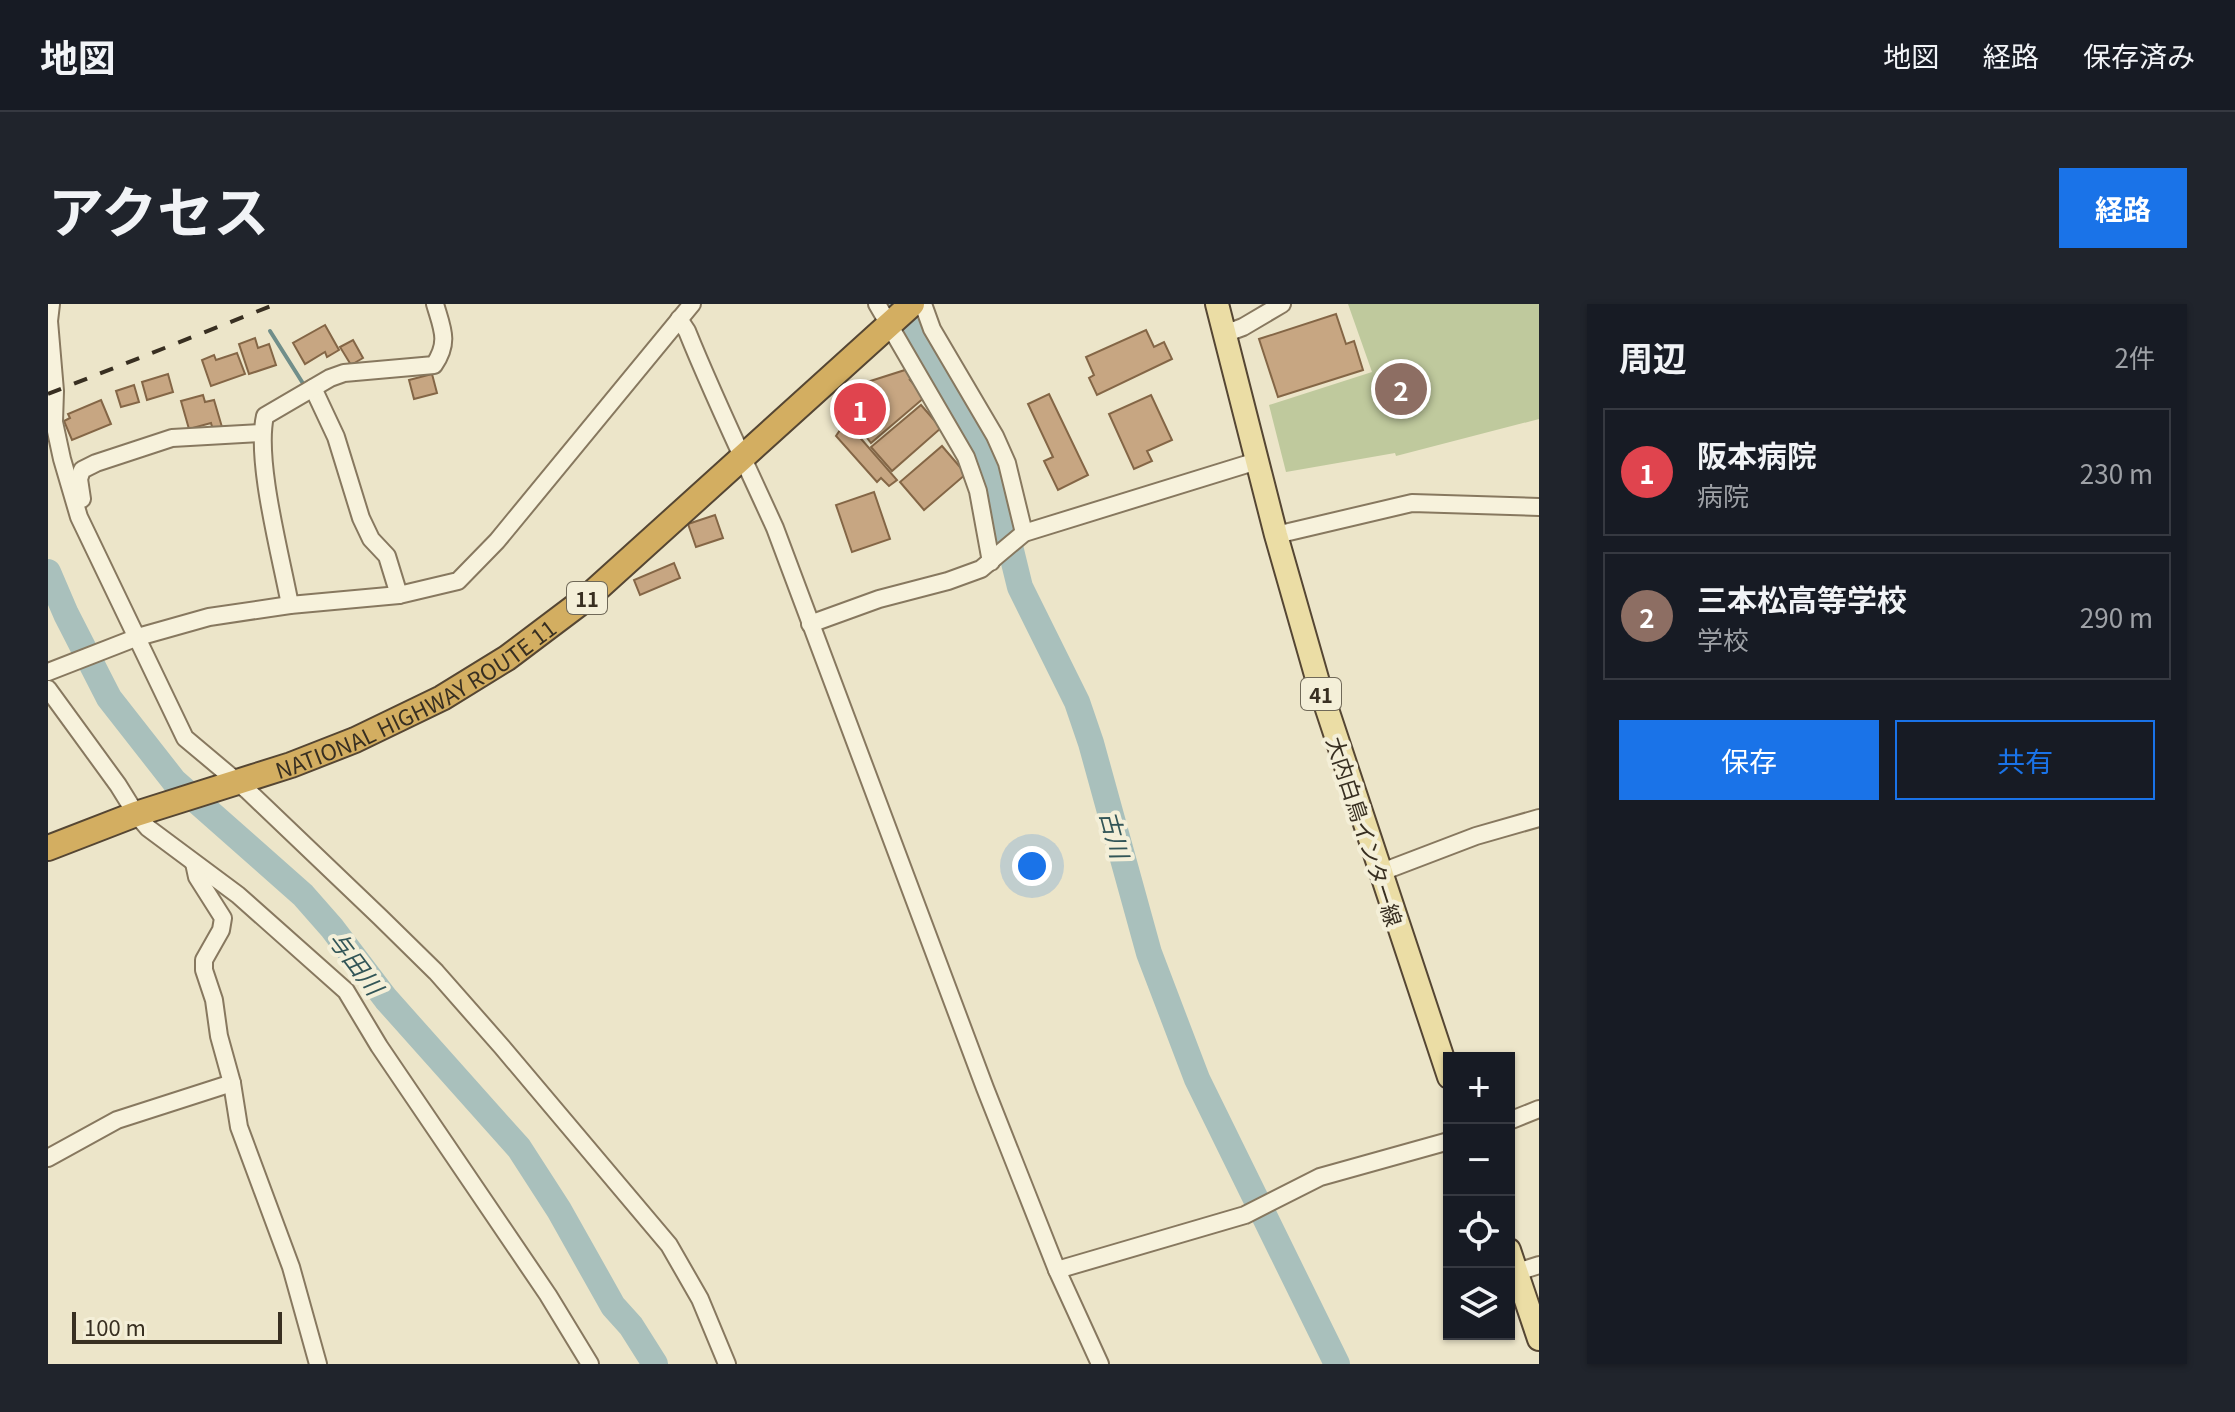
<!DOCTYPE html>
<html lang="ja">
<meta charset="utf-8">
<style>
:root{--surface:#171b24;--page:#20242c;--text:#f1f3f6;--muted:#9ea1a6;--line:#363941;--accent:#1a73e8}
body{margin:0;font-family:Georgia,"Noto Sans JP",serif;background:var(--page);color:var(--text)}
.controls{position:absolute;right:24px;bottom:24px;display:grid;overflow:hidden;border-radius:0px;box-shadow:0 2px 6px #0004}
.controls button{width:72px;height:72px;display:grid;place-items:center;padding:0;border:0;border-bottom:2px solid var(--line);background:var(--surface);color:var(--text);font:40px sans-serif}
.scale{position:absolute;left:24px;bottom:20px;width:210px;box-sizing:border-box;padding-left:8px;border:4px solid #382f21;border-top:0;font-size:22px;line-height:28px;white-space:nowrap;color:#382f21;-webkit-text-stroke:6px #f4efd8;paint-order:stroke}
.you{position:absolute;left:984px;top:562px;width:28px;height:28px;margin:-20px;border:6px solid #fff;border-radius:50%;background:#1a73e8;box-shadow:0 0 0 12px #1a73e833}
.badge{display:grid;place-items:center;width:52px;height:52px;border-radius:50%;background:var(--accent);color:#fff;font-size:26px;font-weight:700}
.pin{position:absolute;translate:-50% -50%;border:4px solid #fff;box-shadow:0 2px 8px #0006}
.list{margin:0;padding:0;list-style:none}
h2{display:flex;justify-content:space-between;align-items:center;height:104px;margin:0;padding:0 32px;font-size:34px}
h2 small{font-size:26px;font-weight:400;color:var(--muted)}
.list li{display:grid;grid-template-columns:52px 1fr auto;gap:24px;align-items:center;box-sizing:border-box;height:128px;margin:0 16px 16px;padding:0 16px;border:2px solid var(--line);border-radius:0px}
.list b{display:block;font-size:30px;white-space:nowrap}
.list p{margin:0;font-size:26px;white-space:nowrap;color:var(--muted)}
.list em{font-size:26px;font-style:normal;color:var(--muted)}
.actions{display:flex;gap:16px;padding:24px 32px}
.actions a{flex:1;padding:18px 0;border:2px solid var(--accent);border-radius:0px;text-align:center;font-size:28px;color:var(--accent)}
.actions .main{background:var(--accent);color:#fff}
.icon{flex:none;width:44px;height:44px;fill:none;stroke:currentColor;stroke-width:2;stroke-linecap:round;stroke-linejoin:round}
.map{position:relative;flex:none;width:1491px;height:1060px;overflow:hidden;border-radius:0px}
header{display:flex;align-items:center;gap:48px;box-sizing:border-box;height:112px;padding:0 40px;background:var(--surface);border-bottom:2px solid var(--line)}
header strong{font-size:38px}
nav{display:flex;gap:44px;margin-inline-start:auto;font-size:28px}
.intro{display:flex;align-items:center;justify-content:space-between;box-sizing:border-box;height:192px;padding:0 48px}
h1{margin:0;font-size:56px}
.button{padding:20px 36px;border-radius:0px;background:var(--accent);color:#fff;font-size:28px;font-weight:700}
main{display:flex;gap:48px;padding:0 48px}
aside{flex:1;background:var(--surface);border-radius:0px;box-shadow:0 2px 6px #0004}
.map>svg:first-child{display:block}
</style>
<header>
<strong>地図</strong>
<nav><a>地図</a><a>経路</a><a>保存済み</a></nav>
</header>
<div class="intro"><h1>アクセス</h1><a class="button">経路</a></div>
<main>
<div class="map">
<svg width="1491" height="1060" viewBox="0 0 1491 1060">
<rect width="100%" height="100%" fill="#ece5c9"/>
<!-- green -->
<path fill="#bfc99d" d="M 1300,0 L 1491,0 L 1491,115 L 1348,152 L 1347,149 L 1238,168 L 1221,101 L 1324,68 Z"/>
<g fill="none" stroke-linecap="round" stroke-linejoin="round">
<!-- stream -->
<path stroke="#708e8a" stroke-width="4" d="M 222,27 L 256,81"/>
<!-- river -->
<g stroke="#a9c0bc" stroke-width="26">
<path d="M 854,0 L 887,66 L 930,132 L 946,177 L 972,283 L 1029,398 L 1043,439 L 1101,649 L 1149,775 L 1289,1060"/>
<path d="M 0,268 L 18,310 L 61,394 L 126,477 L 255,591 L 284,624 L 338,695 L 471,844 L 511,906 L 565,1002 L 583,1022 L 607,1060"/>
</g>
</g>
<!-- building -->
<g fill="#c7a682" stroke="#846646" stroke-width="2">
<path d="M 1288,10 L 1298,40 L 1306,37 L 1315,66 L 1230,93 L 1211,35 Z"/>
<path d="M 277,21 L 291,46 L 279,53 L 277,48 L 257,60 L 245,39 Z"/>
<path d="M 1098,26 L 1106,43 L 1116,38 L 1124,55 L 1049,91 L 1041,74 L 1046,71 L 1038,53 Z"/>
<path d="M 207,34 L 210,44 L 221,40 L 228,61 L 201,70 L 191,40 Z"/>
<path d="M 305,36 L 315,54 L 303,61 L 292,43 Z"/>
<path d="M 189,49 L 197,70 L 163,82 L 154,56 L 166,51 L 168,56 Z"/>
<path d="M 857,66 L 865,75 L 862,76 L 877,93 L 823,139 L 810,122 L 814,119 L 811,116 L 824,106 L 816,93 L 813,80 Z"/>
<path d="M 120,70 L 125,88 L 99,96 L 94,78 Z"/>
<path d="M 384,70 L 389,89 L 366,95 L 361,76 Z"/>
<path d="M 86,81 L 91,98 L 73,103 L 68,87 Z"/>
<path d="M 1001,90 L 1040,171 L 1010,186 L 996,157 L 1005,153 L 980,100 Z"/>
<path d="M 155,91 L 157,98 L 166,96 L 174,123 L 165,126 L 163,119 L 141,125 L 133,97 Z"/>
<path d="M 1103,91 L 1124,136 L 1099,147 L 1104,157 L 1086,165 L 1061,110 Z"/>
<path d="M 53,96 L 63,120 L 24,136 L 16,117 L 22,114 L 20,110 Z"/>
<path d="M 873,101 L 893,124 L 844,167 L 823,143 Z"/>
<path d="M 801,121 L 849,176 L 841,182 L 833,174 L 829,178 L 788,132 L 792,126 Z"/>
<path d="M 894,142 L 918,170 L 876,206 L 852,178 Z"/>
<path d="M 826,188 L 842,235 L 804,248 L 788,201 Z"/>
<path d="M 667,211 L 675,234 L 648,243 L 640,220 Z"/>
<path d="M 626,259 L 632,274 L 592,291 L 586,276 Z"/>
</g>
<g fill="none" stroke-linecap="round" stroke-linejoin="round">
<defs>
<g id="minor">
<path d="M 3,0 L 1,17 L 7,87 L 6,118 L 14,155 L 31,213 L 137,434 L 199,486 L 332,613 L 388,668 L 454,743 L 621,941 L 652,995 L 679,1060"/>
<path d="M 829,0 L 918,153 L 930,187 L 943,258"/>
<path d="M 875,0 L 884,25 L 947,132 L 959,159 L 976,229"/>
<path d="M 631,15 L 639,27 C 666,94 697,158 727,224 L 937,784 L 1009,966 L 1052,1060"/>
<path d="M 1176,30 L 1195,23 L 1234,0"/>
<path d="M 265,84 L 288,133 L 313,214 L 323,235 L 339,252 L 351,291"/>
<path d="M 34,195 L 31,175 L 34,166 L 48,159 L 124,134 L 213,129"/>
<path d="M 1228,231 L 1364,199 L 1491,203"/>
<path d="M 242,301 C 233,252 207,157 217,112 L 282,74 L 296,69 L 386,61 C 402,38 394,24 387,0"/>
<path d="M 762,320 L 831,295 L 900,277 L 933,265 L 976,229 L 1209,157"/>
<path d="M 0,368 L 90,333 L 161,313 L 242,301 L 351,291 L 410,277 L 449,237 L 644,0"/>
<path d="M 0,385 L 70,481 L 88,510 L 100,524 L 190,591 L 298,687 L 331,742 L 500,991 L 542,1060"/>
<path d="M 146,559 L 149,573 L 175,614 L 173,626 L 156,656 L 156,666 L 166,696 L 171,732 L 184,779 L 191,823 L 243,963 L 270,1060"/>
<path d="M 1331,569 L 1428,532 L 1491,514"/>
<path d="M 1461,817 L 1491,805"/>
<path d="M 0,854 L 69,816 L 184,779"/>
<path d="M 1009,966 L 1197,911 L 1272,873 L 1401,837"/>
<path d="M 1469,968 L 1491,961"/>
</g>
<g id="major">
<path d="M 1169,0 L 1228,231 L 1270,378 L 1401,773"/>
<path d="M 1461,946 L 1491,1035"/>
</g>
<g id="highway">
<path id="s1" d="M 0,544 L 88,510 L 243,461 L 307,436 L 394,394 L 459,354 L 540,293 L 864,0"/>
</g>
</defs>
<!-- minor casing -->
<use href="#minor" stroke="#87785f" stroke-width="20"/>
<!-- major casing -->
<use href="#major" stroke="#554633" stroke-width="26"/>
<!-- highway casing -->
<use href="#highway" stroke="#554633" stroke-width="28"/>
<!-- minor -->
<use href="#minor" stroke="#f7f2dc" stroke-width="16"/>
<!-- major -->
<use href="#major" stroke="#ebdda5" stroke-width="22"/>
<!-- highway -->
<use href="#highway" stroke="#d3ae61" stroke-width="24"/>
<!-- rail -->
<path stroke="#382f21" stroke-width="4" stroke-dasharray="14 14" stroke-linecap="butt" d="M 0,90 L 228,0"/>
</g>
<g text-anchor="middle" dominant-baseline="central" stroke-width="8" stroke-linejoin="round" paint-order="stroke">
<!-- shield labels -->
<g fill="#f4efd8" stroke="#706958" stroke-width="2">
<rect x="519" y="278" width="40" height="32" rx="6"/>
<rect x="1253" y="374" width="40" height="32" rx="6"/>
</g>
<g font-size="20" font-weight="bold" fill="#382f21">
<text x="539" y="294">11</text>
<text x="1273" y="390">41</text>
</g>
<!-- street labels -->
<g font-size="22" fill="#382f21" stroke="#f4efd8">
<text stroke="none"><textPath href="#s1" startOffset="398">NATIONAL HIGHWAY ROUTE 11</textPath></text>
<text transform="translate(1318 527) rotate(72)">大内白鳥インター線</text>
</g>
<!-- water labels -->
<g font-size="24" font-style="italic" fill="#325557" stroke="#f4efd8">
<text transform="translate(1068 530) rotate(75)">古川</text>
<text transform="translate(309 658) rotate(53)">与田川</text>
</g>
</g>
</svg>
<div class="controls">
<button>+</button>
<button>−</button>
<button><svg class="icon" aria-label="locate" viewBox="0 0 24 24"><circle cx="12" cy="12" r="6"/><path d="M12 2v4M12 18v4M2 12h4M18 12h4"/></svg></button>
<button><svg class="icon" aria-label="layers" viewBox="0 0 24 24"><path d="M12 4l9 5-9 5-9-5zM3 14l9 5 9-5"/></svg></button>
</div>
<div class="scale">100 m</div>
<div class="you"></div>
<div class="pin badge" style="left:812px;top:105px;background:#e0444e">1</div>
<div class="pin badge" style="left:1353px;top:85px;background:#8d6e63">2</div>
</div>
<aside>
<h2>周辺<small>2件</small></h2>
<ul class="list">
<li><span class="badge" style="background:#e0444e">1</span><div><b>阪本病院</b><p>病院</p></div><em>230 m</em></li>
<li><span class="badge" style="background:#8d6e63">2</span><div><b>三本松高等学校</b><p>学校</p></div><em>290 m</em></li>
</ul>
<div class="actions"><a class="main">保存</a><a>共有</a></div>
</aside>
</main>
